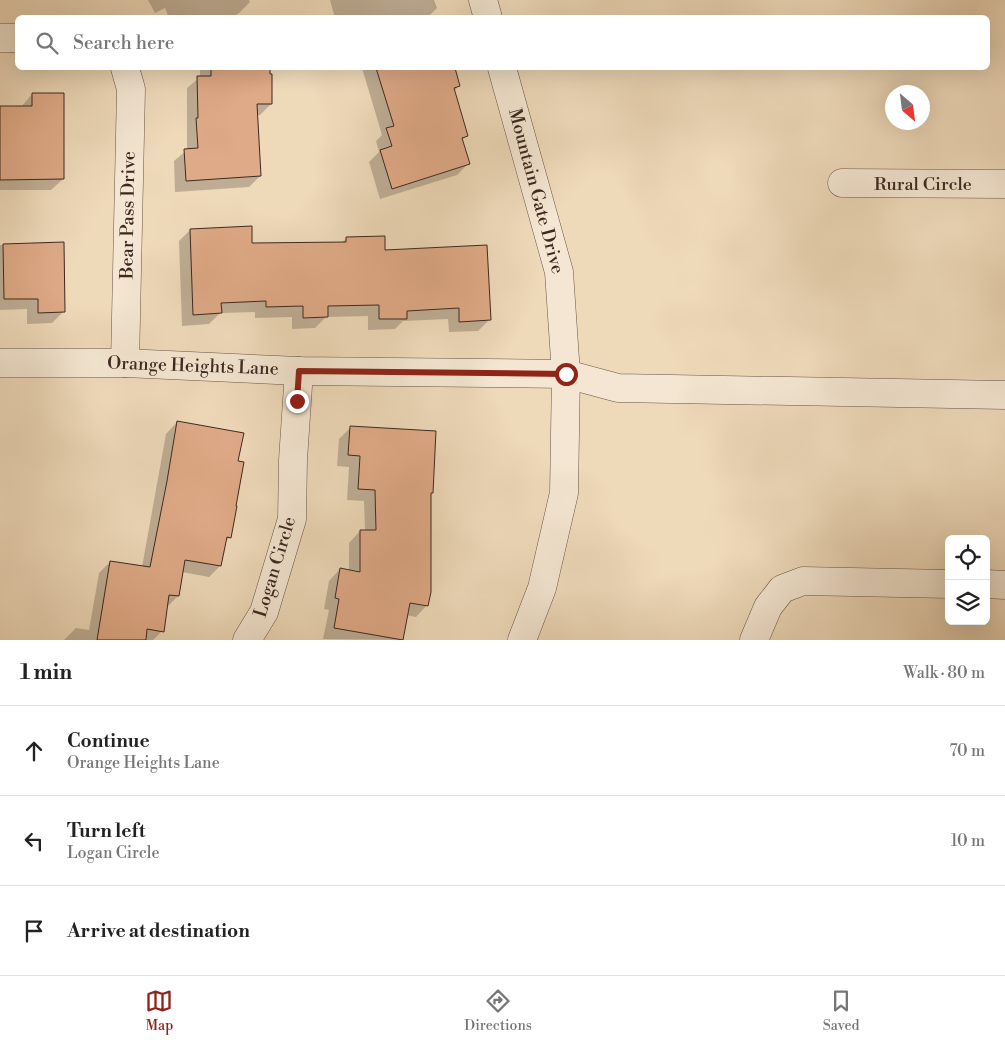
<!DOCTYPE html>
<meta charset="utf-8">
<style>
:root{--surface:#fff;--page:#f2f2f2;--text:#222;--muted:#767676;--line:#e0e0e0;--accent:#8f2418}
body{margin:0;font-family:"Libre Bodoni",serif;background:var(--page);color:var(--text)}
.controls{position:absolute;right:15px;bottom:15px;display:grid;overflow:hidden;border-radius:8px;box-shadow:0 5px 20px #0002}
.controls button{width:45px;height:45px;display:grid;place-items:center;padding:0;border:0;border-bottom:1px solid var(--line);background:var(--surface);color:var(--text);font:25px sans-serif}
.compass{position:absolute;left:885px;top:85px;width:45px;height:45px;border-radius:50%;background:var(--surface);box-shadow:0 5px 20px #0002;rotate:152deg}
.stop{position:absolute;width:15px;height:15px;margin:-11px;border:4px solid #8f2418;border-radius:50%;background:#fff}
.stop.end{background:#8f2418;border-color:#fff;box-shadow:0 1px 5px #0008}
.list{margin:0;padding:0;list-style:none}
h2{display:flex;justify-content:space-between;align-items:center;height:65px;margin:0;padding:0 20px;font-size:21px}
h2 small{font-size:16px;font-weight:400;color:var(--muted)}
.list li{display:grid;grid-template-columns:32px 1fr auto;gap:15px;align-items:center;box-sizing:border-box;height:90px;padding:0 20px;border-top:1px solid var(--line)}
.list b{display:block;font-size:19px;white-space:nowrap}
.list p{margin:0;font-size:16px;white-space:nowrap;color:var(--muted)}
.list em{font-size:16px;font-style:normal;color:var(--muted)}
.icon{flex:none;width:28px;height:28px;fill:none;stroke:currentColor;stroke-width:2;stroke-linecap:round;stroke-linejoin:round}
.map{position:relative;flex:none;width:1005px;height:640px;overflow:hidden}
.search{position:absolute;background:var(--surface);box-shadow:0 5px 20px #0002;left:15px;right:15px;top:15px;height:55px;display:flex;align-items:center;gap:12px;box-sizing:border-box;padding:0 18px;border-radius:8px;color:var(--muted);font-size:19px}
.sheet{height:335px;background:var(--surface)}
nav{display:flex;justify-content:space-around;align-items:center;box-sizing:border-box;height:70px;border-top:1px solid var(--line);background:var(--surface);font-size:14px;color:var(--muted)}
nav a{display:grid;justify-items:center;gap:2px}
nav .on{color:var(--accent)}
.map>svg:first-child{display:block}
</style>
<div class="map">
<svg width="1005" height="640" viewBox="0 0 1005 640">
<rect width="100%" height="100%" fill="#eed9b9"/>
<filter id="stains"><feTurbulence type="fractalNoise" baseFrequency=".004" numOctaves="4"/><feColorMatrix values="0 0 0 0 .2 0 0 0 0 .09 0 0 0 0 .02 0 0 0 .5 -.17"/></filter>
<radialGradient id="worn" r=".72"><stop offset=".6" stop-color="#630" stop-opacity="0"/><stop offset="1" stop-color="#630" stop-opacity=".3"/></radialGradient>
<!-- shadow -->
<g fill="#0003">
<path d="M 148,0 L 249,0 L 250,2 L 239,13 L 231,18 L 169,18 L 165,8 L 155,13 Z"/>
<path d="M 330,0 L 434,0 L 437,8 L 427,18 L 335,18 Z"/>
<path d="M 200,68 L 269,68 L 271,104 L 260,115 L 257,115 L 260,176 L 249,187 L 175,192 L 174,161 L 187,150 L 187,88 L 200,77 Z"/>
<path d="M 362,68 L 453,68 L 459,86 L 453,92 L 467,136 L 461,141 L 468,164 L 457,175 L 380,199 L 369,162 L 379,152 L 376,141 L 382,135 Z"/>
<path d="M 32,94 L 63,179 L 51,190 L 0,190 L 0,107 L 21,107 Z"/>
<path d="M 190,230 L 251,244 L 341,243 L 347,238 L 384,251 L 489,320 L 478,331 L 449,332 L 448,319 L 403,321 L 395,329 L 368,330 L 368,316 L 326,317 L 315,328 L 292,329 L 292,317 L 255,318 L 255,312 L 220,313 L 209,324 L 182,326 L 179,241 Z"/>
<path d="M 63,244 L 63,312 L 52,323 L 27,324 L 27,309 L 0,310 L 0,245 Z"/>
<path d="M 177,422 L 237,462 L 230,537 L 224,543 L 220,566 L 209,577 L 182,572 L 178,596 L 166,608 L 162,631 L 153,640 L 64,640 L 76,628 L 89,630 L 99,573 L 110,562 L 142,567 L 166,434 Z"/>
<path d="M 350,428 L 431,493 L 430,495 L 427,605 L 416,617 L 406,615 L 402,640 L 323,639 L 329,610 L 324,609 L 329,581 L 340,569 L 349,571 L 349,543 L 360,531 L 365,531 L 364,501 L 347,500 L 349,467 L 337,466 L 339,439 Z"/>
</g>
<!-- building -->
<g fill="#dfaa87" stroke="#3d2921">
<path d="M 211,68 L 270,68 L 270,74 L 272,74 L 272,104 L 257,104 L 261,176 L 186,181 L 184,149 L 198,148 L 196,118 L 198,118 L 197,76 L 211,76 Z"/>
<path d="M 376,68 L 455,68 L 460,86 L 454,88 L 468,136 L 462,138 L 470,164 L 392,189 L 380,150 L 392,146 L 386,128 L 394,126 Z"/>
<path d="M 32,93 L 64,93 L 64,179 L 0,180 L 0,106 L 32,106 Z"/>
<path d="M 252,226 L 252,243 L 346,242 L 346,237 L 385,236 L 385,250 L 487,245 L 491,320 L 459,322 L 459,308 L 407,311 L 407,319 L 379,319 L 379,305 L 328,306 L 328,317 L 303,318 L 303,306 L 266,307 L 266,301 L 221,303 L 222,313 L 193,315 L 190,229 Z"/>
<path d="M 64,242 L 65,312 L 38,313 L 38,299 L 4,299 L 3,244 Z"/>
<path d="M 177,421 L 244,433 L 238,461 L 244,462 L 236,506 L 237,506 L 231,538 L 227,537 L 221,566 L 185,560 L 179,596 L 169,595 L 164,632 L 147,629 L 146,640 L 97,640 L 110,561 L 150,567 L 167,481 Z"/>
<path d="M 350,426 L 436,431 L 433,493 L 431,493 L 431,592 L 428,606 L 410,603 L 403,640 L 334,628 L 339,599 L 335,598 L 340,568 L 360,572 L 360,530 L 376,530 L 375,490 L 358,489 L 360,456 L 348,455 Z"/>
</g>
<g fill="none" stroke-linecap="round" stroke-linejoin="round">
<defs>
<g id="minor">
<path d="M 483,0 L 488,18"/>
<path d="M 0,38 L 18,38"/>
<path d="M 125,68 L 131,89 L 125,363"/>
<path d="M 502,68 L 559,272 L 566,374 L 564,493 L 542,588 L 522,640"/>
<path d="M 842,183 L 1005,184"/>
<path d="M 0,363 L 125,363 L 299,371 L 566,374 L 618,388 L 1005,395"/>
<path d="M 986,584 L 1005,585"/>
<path d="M 247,640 L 264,612 L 292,519 L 293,460 L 299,371"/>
<path d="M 754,640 L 768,607 L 782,589 L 803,581 L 949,584"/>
</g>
</defs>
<!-- minor casing -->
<use href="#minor" stroke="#695547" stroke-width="29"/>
<!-- minor -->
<use href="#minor" stroke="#f4e6d2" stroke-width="28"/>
</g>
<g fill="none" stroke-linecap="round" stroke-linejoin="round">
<!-- route -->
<path stroke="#8f2418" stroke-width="6" d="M 297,401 L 299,371 L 566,374"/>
</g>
<g text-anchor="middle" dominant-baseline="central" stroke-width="4" stroke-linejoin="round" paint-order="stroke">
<!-- street labels -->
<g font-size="18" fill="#3d2921" stroke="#f4e6d2">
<text x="923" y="184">Rural Circle</text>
<text transform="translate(536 191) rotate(75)">Mountain Gate Drive</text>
<text transform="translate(128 215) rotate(-89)">Bear Pass Drive</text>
<text transform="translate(193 366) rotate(2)">Orange Heights Lane</text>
<text transform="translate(275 567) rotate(-73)">Logan Circle</text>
</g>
</g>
<rect width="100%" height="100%" filter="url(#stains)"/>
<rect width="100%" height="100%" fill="url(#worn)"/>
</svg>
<div class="controls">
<button><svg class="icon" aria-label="locate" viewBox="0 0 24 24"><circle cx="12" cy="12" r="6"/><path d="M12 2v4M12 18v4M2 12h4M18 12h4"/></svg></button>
<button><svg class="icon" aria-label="layers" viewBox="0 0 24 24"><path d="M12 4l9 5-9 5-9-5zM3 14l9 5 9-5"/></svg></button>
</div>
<svg class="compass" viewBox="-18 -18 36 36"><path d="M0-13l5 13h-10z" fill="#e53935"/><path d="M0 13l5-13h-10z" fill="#767676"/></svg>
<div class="stop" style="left:566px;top:374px"></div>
<div class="stop end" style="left:297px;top:401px"></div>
<div class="search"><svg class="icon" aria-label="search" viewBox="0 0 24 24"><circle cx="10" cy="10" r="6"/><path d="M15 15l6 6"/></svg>Search here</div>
</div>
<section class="sheet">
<h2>1 min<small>Walk · 80 m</small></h2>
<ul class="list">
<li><svg class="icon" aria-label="ahead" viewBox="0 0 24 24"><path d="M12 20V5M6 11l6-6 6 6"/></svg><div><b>Continue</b><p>Orange Heights Lane</p></div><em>70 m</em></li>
<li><svg class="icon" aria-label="left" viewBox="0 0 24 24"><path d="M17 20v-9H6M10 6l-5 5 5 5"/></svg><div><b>Turn left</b><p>Logan Circle</p></div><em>10 m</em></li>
<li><svg class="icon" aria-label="arrive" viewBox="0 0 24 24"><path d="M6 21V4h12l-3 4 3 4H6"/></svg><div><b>Arrive at destination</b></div></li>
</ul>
</section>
<nav>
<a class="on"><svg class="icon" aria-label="map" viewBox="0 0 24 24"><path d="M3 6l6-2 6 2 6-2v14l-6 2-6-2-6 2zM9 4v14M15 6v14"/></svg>Map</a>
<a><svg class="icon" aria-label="directions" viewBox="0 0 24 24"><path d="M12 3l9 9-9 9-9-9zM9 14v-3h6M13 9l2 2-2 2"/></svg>Directions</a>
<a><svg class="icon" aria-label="saved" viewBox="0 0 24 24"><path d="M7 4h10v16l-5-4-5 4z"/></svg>Saved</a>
</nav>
